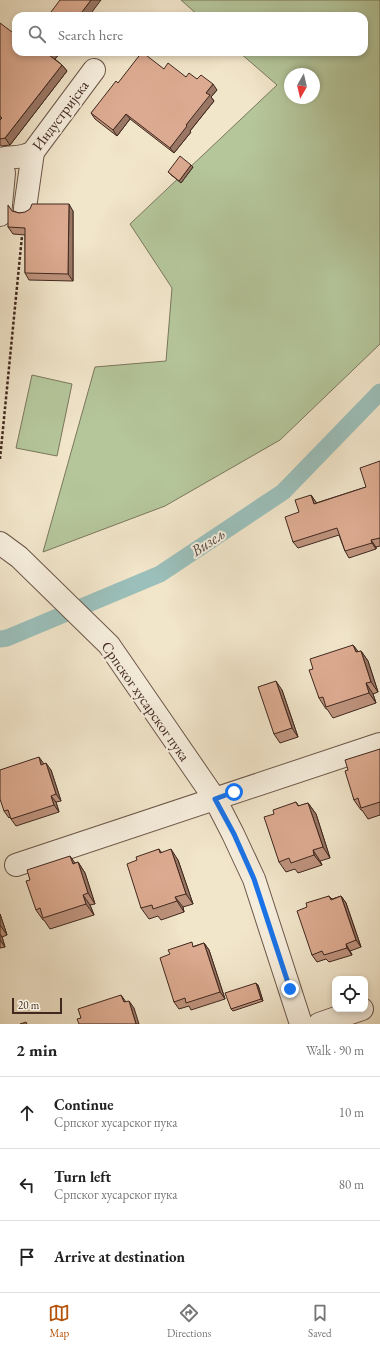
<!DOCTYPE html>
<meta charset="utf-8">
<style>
:root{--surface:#fff;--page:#f6f6f6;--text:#222;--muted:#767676;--line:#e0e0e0;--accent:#b45309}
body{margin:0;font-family:"EB Garamond",serif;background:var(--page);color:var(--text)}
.controls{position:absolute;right:12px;bottom:12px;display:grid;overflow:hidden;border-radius:8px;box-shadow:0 2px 6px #0003}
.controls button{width:36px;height:36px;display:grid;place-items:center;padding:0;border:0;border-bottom:1px solid var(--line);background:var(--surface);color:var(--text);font:20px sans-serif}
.compass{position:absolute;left:284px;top:68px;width:36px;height:36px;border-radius:50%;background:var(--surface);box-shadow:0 2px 6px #0003;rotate:188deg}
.scale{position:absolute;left:12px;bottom:10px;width:50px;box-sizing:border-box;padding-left:4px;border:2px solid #40281f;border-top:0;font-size:11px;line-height:14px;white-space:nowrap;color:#40281f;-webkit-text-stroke:3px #f6eedd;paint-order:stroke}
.stop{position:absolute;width:12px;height:12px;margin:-9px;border:3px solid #1a73e8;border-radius:50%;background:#fff}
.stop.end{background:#1a73e8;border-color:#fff;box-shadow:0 1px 4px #0008}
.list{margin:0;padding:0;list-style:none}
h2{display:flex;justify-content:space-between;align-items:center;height:52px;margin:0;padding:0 16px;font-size:17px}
h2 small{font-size:13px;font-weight:400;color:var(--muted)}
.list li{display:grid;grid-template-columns:26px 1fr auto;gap:12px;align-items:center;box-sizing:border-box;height:72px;padding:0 16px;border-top:1px solid var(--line)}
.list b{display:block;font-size:15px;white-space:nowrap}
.list p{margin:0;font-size:13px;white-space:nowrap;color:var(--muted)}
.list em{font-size:13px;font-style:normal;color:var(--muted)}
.icon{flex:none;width:22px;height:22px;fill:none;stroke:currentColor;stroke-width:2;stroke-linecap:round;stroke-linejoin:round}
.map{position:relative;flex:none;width:380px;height:1024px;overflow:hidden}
.search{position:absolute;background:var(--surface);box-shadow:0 2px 6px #0003;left:12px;right:12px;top:12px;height:44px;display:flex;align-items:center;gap:10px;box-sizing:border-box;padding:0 14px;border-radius:12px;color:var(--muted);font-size:15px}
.sheet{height:268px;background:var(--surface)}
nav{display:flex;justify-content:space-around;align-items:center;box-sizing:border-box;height:56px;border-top:1px solid var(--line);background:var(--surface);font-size:11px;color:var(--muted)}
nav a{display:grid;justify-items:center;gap:2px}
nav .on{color:var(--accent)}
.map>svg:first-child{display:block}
</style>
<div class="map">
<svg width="380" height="1024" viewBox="0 0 380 1024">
<rect width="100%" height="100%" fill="#f1e5ca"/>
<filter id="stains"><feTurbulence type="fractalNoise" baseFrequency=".005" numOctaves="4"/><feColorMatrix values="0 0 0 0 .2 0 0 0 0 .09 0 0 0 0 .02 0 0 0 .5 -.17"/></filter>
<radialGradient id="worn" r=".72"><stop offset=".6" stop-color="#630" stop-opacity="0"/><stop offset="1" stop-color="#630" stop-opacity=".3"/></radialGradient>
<!-- green -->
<g fill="#b5c69b" stroke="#7a775d" fill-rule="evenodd">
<path d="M 181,0 L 380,0 L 380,344 L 280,440 L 165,506 L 43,552 L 95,367 L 166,361 L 172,288 L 130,224 L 277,85 L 239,52 L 364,52 L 364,16 L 199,16 ZM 290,74 L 314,74 L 314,98 L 290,98 Z"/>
<path d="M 32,375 L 72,384 L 57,456 L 16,448 Z"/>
</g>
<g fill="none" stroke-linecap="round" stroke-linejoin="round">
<!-- canal -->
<path stroke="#9bbfba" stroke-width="17" d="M 0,639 L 7,638 L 160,574 L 283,492 L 380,392"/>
<defs>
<g id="minor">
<path d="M 0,159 C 13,156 21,159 33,152 L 94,70"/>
<path d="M 0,162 L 4,173 L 0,215"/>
<path d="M 25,208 L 33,152"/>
<path d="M 0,543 L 19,557 L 109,645 L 215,799 L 233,834 L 254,879 L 301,1024"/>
<path d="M 16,865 L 380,744"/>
<path d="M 319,1024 L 362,1009"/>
</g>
</defs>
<!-- minor casing -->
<use href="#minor" stroke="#6c574a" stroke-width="24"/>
<!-- path -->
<path stroke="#40281f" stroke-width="2.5" stroke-dasharray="3 2" stroke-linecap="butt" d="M 0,459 L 22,236"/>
<!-- minor -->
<use href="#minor" stroke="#f6eedd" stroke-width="22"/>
</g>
<!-- wall -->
<g fill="#bd927c" stroke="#40281f">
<path d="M 0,23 L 16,52 L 61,52 L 55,59 L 62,65 L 67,71 L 10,145 L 2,146 L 0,145 L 0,120 L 1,119 L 0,119 Z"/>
<path d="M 164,69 L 186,77 L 197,79 L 217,90 L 211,97 L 214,101 L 190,131 L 191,132 L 174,153 L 130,119 L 117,136 L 95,119 L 91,113 L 118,83 Z"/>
<path d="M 193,167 L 181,183 L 170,174 L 168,172 Z"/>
<path d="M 13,211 L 19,213 L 73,211 L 73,281 L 29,280 L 25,273 L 25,235 L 13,234 L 8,227 Z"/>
<path d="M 380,461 L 380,546 L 376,547 L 376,549 L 349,558 L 345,551 L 339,535 L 298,548 L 293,542 L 299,512 L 311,495 L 316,503 L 366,487 Z"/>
<path d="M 353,645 L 358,652 L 361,651 L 368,661 L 378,692 L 373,694 L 376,703 L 333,718 L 327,709 L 326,709 L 319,698 L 313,669 Z"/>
<path d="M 282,690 L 298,737 L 280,743 L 274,734 Z"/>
<path d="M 380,749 L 380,815 L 368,819 L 362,810 L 361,810 L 354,800 L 348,770 Z"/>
<path d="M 44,764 L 51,770 L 61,801 L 56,802 L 59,812 L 16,826 L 11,819 L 10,817 L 9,818 L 4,811 Z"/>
<path d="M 296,802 L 299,806 L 308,803 L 316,814 L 330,858 L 320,861 L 322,865 L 298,873 L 295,869 L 286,872 L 279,862 L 274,814 Z"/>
<path d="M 159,849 L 161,852 L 178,860 L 193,904 L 183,907 L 184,912 L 161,920 L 158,916 L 149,919 L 141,908 L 137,860 Z"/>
<path d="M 78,862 L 85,873 L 95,904 L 90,905 L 94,915 L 50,929 L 44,920 L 43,920 L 36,910 L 75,863 Z"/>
<path d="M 329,896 L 332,899 L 341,896 L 346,903 L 361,947 L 350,951 L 352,955 L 329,962 L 326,959 L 317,962 L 312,955 L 307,907 Z"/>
<path d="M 0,914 L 7,935 L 2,937 L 5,947 L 0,948 Z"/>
<path d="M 204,943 L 209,950 L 225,999 L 191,1010 L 189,1006 L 179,1009 L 174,1002 L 170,954 Z"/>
<path d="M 256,983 L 258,985 L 263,1001 L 233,1011 L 231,1009 Z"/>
</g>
<!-- shaded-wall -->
<g fill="#9a7765" stroke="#40281f">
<path d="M 91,0 L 101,0 L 89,16 L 79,16 Z"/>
<path d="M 51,52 L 61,52 L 53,61 L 49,55 Z"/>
<path d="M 62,65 L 67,71 L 10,145 L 5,138 Z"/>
<path d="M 213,84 L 217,90 L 211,97 L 214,101 L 190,131 L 191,132 L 174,153 L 170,148 L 186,125 L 206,93 Z"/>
<path d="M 126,114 L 130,119 L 117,136 L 113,130 Z"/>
<path d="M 191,165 L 193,167 L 181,183 L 179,181 Z"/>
<path d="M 69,204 L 73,211 L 73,281 L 68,274 Z"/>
<path d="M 311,495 L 316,502 L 319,511 L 314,504 Z"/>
<path d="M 371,540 L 376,547 L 376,549 L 372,543 Z"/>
<path d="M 353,645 L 361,655 L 356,652 Z"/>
<path d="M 361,651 L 368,661 L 378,692 L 371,682 Z"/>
<path d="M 276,681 L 282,690 L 298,737 L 292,728 Z"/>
<path d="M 366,683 L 373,694 L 376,703 L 369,693 Z"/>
<path d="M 39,757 L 44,764 L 41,765 Z"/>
<path d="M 46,763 L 51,770 L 61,801 L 56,794 Z"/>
<path d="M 51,796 L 56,802 L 59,812 L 54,805 Z"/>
<path d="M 308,803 L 316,814 L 330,858 L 323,847 Z"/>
<path d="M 171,849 L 178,860 L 193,904 L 186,894 Z"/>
<path d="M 313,850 L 320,861 L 322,865 L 314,855 Z"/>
<path d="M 70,856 L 78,867 L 73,864 Z"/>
<path d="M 78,862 L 85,873 L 95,904 L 88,893 Z"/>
<path d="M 83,895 L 90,905 L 94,915 L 86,904 Z"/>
<path d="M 341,896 L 346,903 L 361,947 L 356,940 Z"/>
<path d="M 175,897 L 183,907 L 184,912 L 177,901 Z"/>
<path d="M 0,914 L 7,935 L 0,925 Z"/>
<path d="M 0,934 L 2,937 L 5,947 L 0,940 Z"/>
<path d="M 204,943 L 209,950 L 225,999 L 220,992 Z"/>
<path d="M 346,944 L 350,951 L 352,955 L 347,948 Z"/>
<path d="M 256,983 L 258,985 L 263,1001 L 261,999 Z"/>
<path d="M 121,995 L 126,1002 L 124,1002 Z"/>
<path d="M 129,1001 L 134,1008 L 139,1024 L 136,1024 Z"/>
</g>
<!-- building -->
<g fill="#dcaa90" stroke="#40281f">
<path d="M 60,0 L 91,0 L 79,16 L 48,16 Z"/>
<path d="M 0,23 L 16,35 L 16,52 L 51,52 L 49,55 L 62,65 L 5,138 L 0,139 L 0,120 L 2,118 L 0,116 Z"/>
<path d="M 142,52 L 164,69 L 168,63 L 186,77 L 189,73 L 197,79 L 201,75 L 213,84 L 206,93 L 210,95 L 186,125 L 187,126 L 170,148 L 126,114 L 113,130 L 91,113 L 116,81 L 118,83 Z"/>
<path d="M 180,156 L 191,165 L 179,181 L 168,172 Z"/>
<path d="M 32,204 L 69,204 L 68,274 L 25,273 L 25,228 L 8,227 L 8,205 L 12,211 L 19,213 L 25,212 L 30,209 Z"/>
<path d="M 380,461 L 380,538 L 371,540 L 372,543 L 345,551 L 337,528 L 293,542 L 285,517 L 299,512 L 295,500 L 311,495 L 314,504 L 366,487 L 360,468 Z"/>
<path d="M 353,645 L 356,652 L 361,651 L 371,682 L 366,683 L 369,693 L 326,707 L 323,697 L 319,698 L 309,670 L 313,669 L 310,659 Z"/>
<path d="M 276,681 L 292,728 L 274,734 L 258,687 Z"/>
<path d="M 380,749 L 380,802 L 361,808 L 358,798 L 354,800 L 345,771 L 348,770 L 345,760 Z"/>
<path d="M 39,757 L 41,765 L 46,763 L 56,794 L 51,796 L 54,805 L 11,819 L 8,810 L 4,811 L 0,799 L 0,770 Z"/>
<path d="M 296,802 L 298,806 L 308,803 L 323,847 L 313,850 L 314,855 L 291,863 L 289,858 L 279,862 L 264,817 L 274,814 L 273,810 Z"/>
<path d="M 159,849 L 160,853 L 171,849 L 186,894 L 175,897 L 177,901 L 153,909 L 152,905 L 141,908 L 127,864 L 137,860 L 136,857 Z"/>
<path d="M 70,856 L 73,864 L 78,862 L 88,893 L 83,895 L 86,904 L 43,918 L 40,908 L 36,910 L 26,881 L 30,880 L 27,870 Z"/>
<path d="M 329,896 L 331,900 L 341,896 L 356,940 L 346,944 L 347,948 L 324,955 L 322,951 L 312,955 L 297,911 L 307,907 L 306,903 Z"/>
<path d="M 192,942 L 193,947 L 204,943 L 220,992 L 186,1003 L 185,998 L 174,1002 L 160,958 L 170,954 L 168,950 Z"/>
<path d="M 256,983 L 261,999 L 231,1009 L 225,993 Z"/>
<path d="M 121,995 L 124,1002 L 129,1001 L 136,1024 L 79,1024 L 77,1019 L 81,1018 L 78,1009 Z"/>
<path d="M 26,1022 L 27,1024 L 20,1024 Z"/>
</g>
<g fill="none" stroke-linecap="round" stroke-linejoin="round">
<!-- route -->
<path stroke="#1a73e8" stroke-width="5" d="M 234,792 L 215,799 L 234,834 L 254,879 L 290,989"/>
</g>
<g text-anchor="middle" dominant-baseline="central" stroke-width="4" stroke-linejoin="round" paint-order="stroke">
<!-- street labels -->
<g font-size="15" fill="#40281f" stroke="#f6eedd">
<text transform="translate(60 115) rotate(-53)">Индустријска</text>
<text transform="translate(146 701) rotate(55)">Српског хусарског пука</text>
</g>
<!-- water labels -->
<g font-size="16" font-style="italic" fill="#574e46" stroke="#f6eedd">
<text transform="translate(208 542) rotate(-34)">Визељ</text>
</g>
</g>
<rect width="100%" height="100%" filter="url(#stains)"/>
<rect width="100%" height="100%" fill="url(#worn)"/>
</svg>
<div class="controls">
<button><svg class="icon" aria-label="locate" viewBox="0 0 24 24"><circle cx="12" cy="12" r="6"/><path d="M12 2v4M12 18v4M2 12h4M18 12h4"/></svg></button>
</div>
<svg class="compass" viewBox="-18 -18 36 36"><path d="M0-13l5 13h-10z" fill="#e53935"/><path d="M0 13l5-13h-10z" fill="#767676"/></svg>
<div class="scale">20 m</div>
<div class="stop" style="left:234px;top:792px"></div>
<div class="stop end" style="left:290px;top:989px"></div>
<div class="search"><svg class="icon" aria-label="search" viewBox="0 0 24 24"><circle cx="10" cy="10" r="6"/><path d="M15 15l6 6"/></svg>Search here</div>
</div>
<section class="sheet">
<h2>2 min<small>Walk · 90 m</small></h2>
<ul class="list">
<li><svg class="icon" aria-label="ahead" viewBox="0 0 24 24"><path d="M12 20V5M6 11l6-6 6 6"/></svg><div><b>Continue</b><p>Српског хусарског пука</p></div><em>10 m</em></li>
<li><svg class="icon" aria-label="left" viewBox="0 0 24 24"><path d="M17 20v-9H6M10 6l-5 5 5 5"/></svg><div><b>Turn left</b><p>Српског хусарског пука</p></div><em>80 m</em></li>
<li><svg class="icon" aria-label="arrive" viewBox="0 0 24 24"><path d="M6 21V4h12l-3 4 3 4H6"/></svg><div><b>Arrive at destination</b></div></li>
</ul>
</section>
<nav>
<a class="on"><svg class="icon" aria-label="map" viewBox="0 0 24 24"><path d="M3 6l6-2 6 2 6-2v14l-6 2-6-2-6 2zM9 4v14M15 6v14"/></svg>Map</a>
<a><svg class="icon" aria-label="directions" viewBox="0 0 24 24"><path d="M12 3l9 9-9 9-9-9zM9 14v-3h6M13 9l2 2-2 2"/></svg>Directions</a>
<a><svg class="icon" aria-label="saved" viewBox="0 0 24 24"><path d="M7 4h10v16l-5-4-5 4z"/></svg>Saved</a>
</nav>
